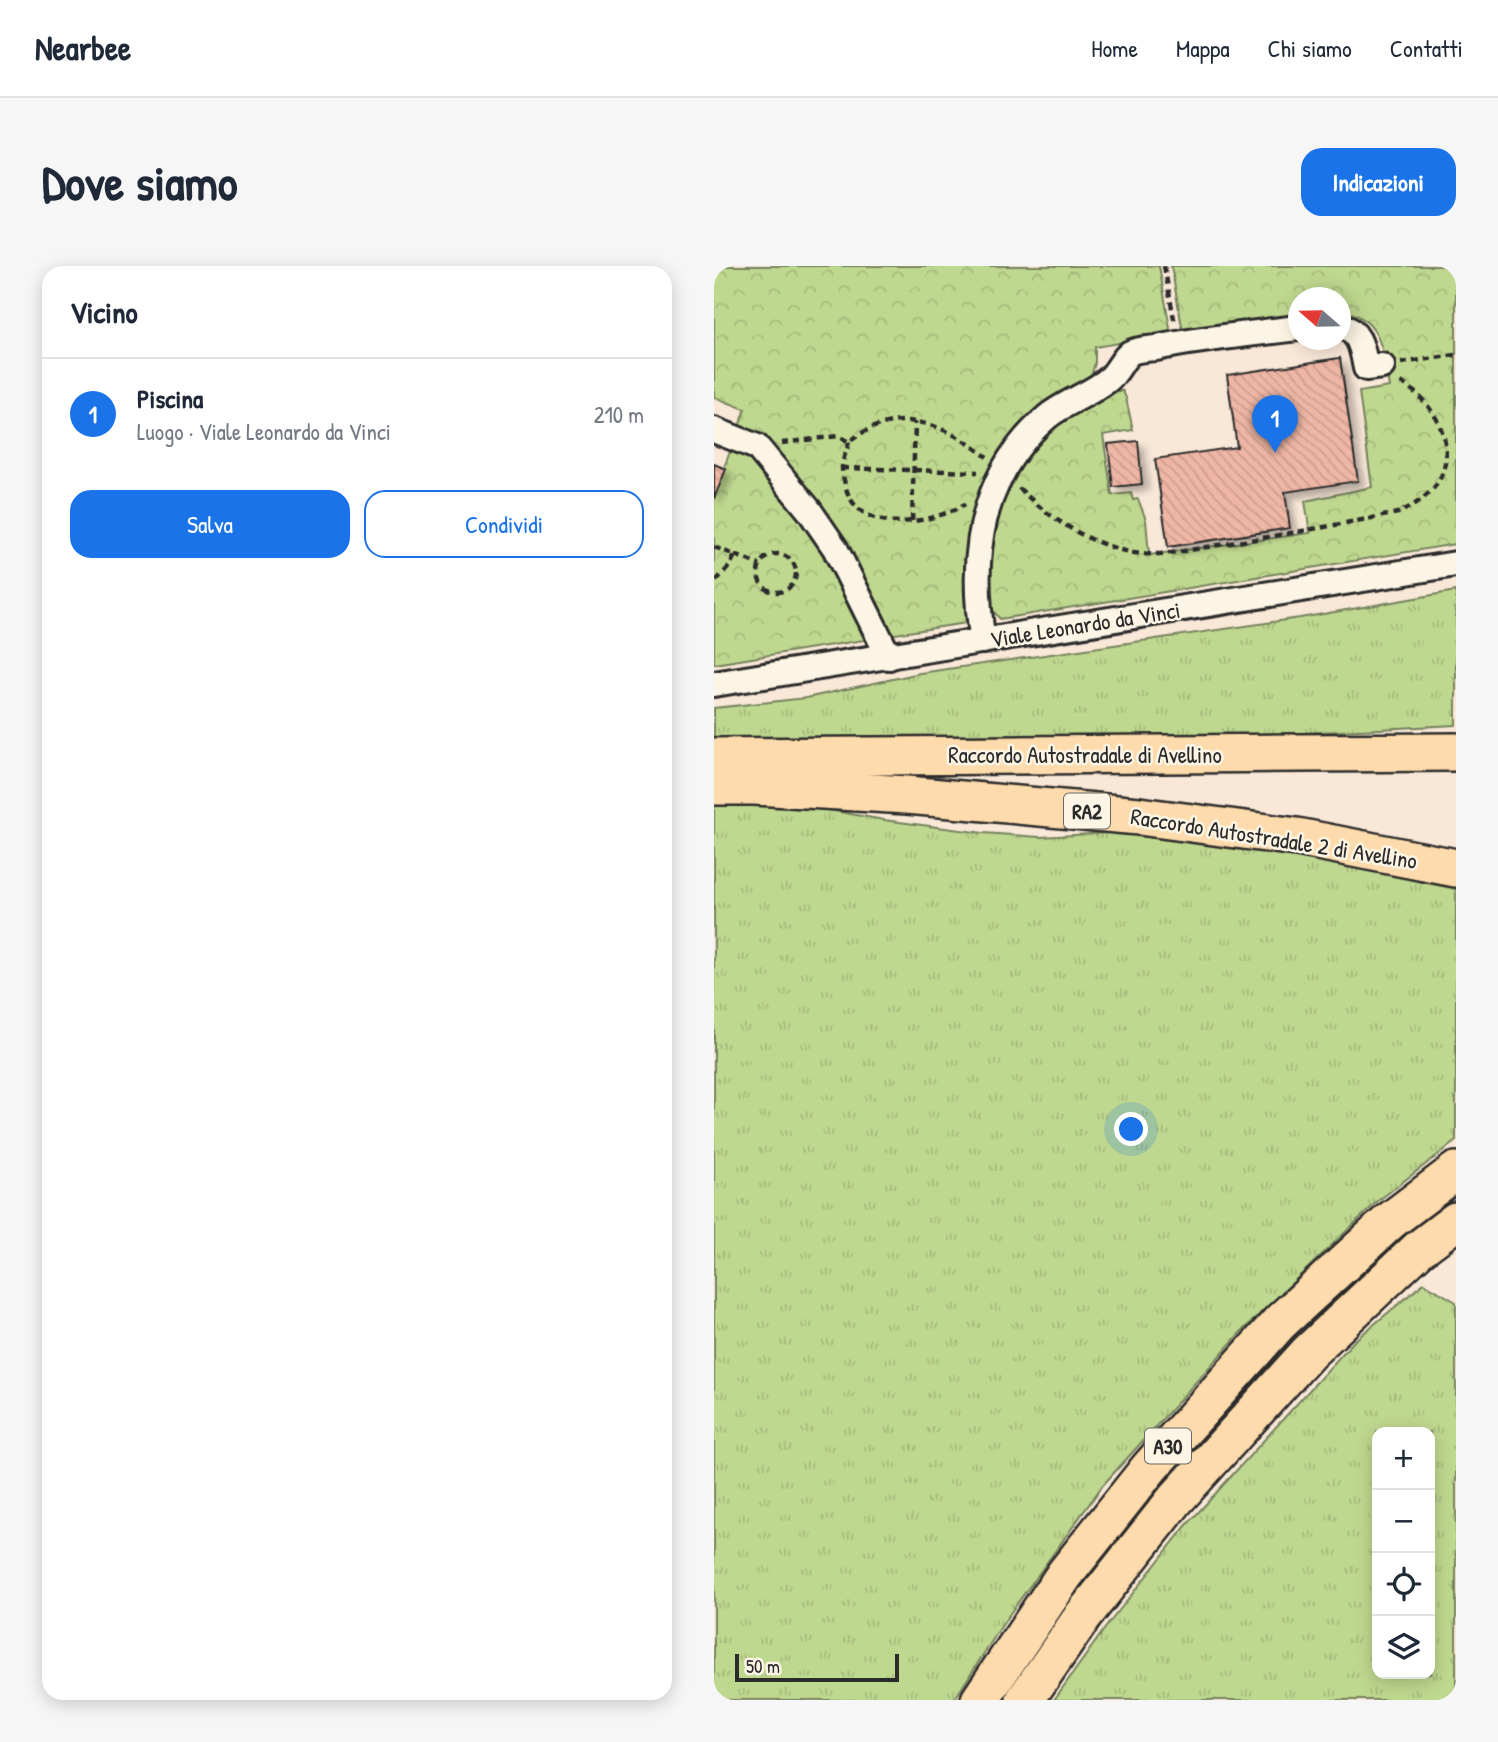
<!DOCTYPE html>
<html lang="it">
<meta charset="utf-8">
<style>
:root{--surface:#fff;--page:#f6f6f7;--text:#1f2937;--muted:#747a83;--line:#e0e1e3;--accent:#1a73e8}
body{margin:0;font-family:"Patrick Hand",sans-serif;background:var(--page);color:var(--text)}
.controls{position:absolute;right:21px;bottom:21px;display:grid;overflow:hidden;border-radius:14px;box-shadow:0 4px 18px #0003}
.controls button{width:63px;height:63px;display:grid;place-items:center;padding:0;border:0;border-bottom:2px solid var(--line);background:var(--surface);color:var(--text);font:35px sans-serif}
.compass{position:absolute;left:574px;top:21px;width:63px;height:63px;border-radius:50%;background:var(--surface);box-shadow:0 4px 18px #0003;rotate:290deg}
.scale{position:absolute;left:21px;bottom:18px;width:164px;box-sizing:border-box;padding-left:7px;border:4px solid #2b2b2b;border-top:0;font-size:19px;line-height:24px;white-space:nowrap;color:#2b2b2b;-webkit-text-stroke:5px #fcf5e5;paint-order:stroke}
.you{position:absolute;left:418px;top:864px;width:24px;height:24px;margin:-18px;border:5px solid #fff;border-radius:50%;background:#1a73e8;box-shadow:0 0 0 10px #1a73e833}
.badge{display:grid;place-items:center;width:46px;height:46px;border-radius:50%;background:var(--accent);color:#fff;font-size:23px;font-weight:700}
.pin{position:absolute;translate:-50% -58px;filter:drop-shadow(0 2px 4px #0008)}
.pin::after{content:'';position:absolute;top:37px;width:24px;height:21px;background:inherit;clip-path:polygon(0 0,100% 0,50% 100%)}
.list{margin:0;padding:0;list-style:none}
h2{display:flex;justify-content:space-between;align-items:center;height:91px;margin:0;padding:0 28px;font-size:30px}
h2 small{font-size:23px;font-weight:400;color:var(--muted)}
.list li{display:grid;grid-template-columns:46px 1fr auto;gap:21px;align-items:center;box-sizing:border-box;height:112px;padding:0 28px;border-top:2px solid var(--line)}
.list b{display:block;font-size:26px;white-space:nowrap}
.list p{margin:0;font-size:23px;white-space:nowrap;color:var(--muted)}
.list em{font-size:23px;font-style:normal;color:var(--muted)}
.actions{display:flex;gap:14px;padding:21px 28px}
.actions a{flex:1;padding:16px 0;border:2px solid var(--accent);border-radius:21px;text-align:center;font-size:24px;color:var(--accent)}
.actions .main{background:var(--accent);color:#fff}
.icon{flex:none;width:38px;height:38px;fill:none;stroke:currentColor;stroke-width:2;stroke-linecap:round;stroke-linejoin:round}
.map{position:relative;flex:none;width:742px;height:1434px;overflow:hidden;border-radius:21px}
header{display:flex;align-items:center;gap:42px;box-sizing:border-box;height:98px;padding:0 35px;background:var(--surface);border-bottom:2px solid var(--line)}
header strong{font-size:33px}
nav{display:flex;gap:38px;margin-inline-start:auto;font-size:24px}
.intro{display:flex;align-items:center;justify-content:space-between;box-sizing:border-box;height:168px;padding:0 42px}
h1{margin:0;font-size:49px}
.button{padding:18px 32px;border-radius:21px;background:var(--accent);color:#fff;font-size:24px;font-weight:700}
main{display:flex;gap:42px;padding:0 42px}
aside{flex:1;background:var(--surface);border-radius:21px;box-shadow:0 4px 18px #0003}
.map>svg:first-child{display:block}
</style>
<header>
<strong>Nearbee</strong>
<nav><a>Home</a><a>Mappa</a><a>Chi siamo</a><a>Contatti</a></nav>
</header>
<div class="intro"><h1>Dove siamo</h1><a class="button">Indicazioni</a></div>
<main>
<aside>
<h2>Vicino<small></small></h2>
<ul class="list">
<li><span class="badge">1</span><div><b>Piscina</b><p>Luogo · Viale Leonardo da Vinci</p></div><em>210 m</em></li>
</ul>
<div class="actions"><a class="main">Salva</a><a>Condividi</a></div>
</aside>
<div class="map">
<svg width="742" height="1434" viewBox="0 0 742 1434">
<defs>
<pattern id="grass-tufts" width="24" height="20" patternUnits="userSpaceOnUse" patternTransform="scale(1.75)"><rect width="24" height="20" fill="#bfd88f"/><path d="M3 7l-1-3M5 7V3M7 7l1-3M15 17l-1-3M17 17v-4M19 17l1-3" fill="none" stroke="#a4ba7c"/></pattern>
<pattern id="park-crowns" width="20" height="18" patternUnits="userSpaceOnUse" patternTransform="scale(1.75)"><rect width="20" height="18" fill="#bfd88f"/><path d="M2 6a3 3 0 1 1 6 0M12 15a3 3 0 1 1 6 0" fill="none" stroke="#a4ba7c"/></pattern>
<pattern id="building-back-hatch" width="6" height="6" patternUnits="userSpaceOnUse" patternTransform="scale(1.75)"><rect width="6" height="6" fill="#efb6a5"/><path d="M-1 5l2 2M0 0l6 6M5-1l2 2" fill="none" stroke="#cd9d8e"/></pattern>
<filter id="shadow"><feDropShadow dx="6" dy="6" stdDeviation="3.5" flood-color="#0004"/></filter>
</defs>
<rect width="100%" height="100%" fill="#f9e8d8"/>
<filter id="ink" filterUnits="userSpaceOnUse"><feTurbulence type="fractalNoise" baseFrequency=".0143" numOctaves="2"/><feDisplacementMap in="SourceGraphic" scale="14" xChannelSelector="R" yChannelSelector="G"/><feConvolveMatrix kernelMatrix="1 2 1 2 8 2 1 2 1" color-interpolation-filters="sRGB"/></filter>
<g filter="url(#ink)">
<!-- grass -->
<g fill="url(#grass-tufts)" stroke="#75825d" stroke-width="2" fill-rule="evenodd">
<path d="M 742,325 L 742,459 L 431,475 L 0,481 L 0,442 L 92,432 L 206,407 L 586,352 Z"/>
<path d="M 0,535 L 81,538 L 170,554 L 269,567 L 326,571 L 412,566 L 596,593 L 742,623 L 742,875 L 665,934 L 527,1066 L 389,1219 L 292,1353 L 240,1434 L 0,1434 Z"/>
<path d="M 710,1017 L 742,1036 L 742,1434 L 340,1434 L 392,1361 L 472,1260 L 640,1075 ZM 716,1166 L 716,1408 L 663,1408 L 663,1166 Z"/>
</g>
<!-- park -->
<g fill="url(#park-crowns)" stroke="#75825d" stroke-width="2">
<path d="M 0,0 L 445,0 L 457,68 L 381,81 L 381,97 L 376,114 L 295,179 L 252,357 L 175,369 L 25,161 L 31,143 L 0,131 Z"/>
<path d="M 457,0 L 742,0 L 742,278 L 286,353 C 256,322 276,275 287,241 C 290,230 292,214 298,205 C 317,178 375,123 409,125 L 412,132 L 419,164 L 389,169 L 398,229 L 417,227 L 419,234 L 424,233 L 432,254 L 435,289 L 596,267 L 591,235 L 658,221 L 645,126 L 675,121 C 669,86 668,52 627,44 L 626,32 L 584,32 L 584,49 L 469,66 Z"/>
<path d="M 19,178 L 36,187 L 92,254 L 156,373 L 0,398 L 0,228 Z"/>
</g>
<!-- building -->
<g fill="url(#building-back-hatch)" stroke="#2b2b2b" stroke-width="2" filter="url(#shadow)">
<path d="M 626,92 L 644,215 L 571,226 L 576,262 L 454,281 L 441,193 L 523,181 L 513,109 Z"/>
<path d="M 424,175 L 428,218 L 399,221 L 394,178 Z"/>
<path d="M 0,198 L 12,203 L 0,233 Z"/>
</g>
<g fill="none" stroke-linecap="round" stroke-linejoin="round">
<defs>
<g id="minor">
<path d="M 626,59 C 647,66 648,83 652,102 L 668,100"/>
<path d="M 0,164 L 43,181 L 95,244 L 121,282 L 175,391"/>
<path d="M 269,375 C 255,291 265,210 333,151 C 351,136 381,126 396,112 C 404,105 408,93 416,87 C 422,83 435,83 442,82 C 489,72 537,68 584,62"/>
<path d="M 0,418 L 742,298"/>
</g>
<g id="highway">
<path d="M 0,491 L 742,486"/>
<path d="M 0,520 L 40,520 L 193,529 L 425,550 L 583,571 L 742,602"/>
<path d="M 266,1434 L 351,1308 L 436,1201 L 566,1056 L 676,955 L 742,905"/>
<path d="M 311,1434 L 369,1350 L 461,1234 L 595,1086 L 705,983 L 742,955"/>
</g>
</defs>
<!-- minor casing -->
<use href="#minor" stroke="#2b2b2b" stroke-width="30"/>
<!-- highway casing -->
<use href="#highway" stroke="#2b2b2b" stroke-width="42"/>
<!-- path -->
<g stroke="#2b2b2b" stroke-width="4.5" stroke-dasharray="7 5" stroke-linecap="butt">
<path d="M 450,0 L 461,58"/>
<path d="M 687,97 L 742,89"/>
<path d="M 135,176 C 133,184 128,194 128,202 C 128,207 130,214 131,218 C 142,271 216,259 251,238"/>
<path d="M 68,177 L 124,170 L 135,176 C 182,138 230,157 273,191"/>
<path d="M 128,202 L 264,206"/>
<path d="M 305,222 C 336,253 375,278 420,287 C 446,291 474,284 499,280 C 562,270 623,259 684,247 C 701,239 721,227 728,208 C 742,171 715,131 683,114"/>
<path d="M 198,255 L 201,156"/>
<path d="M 0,281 L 21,289 L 16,300 L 0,317"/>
<circle cx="63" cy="307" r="19"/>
<path d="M 21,289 L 46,299"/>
</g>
<!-- minor -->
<use href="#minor" stroke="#fcf5e5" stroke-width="24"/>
<!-- highway -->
<use href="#highway" stroke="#fedbac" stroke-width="37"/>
</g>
</g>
<g text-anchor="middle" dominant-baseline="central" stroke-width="5" stroke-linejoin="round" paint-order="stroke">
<!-- shield labels -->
<g fill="#fcf5e5" stroke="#6a6863" stroke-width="2">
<rect x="350" y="527.5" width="46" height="35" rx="5"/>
<rect x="431" y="1162.5" width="46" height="35" rx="5"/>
</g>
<g font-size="21" font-weight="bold" fill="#2b2b2b">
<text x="373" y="545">RA2</text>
<text x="454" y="1180">A30</text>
</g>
<!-- street labels -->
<g font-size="23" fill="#2b2b2b" stroke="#fcf5e5">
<text transform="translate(371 358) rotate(-9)">Viale Leonardo da Vinci</text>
<text x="371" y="488">Raccordo Autostradale di Avellino</text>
<text transform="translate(560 572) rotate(9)">Raccordo Autostradale 2 di Avellino</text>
</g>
</g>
</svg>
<div class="controls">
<button>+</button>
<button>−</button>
<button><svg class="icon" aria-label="locate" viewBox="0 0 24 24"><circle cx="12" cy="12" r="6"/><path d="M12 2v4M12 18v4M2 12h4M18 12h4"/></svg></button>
<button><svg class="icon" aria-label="layers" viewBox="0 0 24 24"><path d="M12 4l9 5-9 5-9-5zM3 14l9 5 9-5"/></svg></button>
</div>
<svg class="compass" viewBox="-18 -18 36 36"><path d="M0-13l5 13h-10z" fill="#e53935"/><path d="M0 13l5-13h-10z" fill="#747a83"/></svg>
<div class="scale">50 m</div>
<div class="you"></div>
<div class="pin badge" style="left:561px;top:187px">1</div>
</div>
</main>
